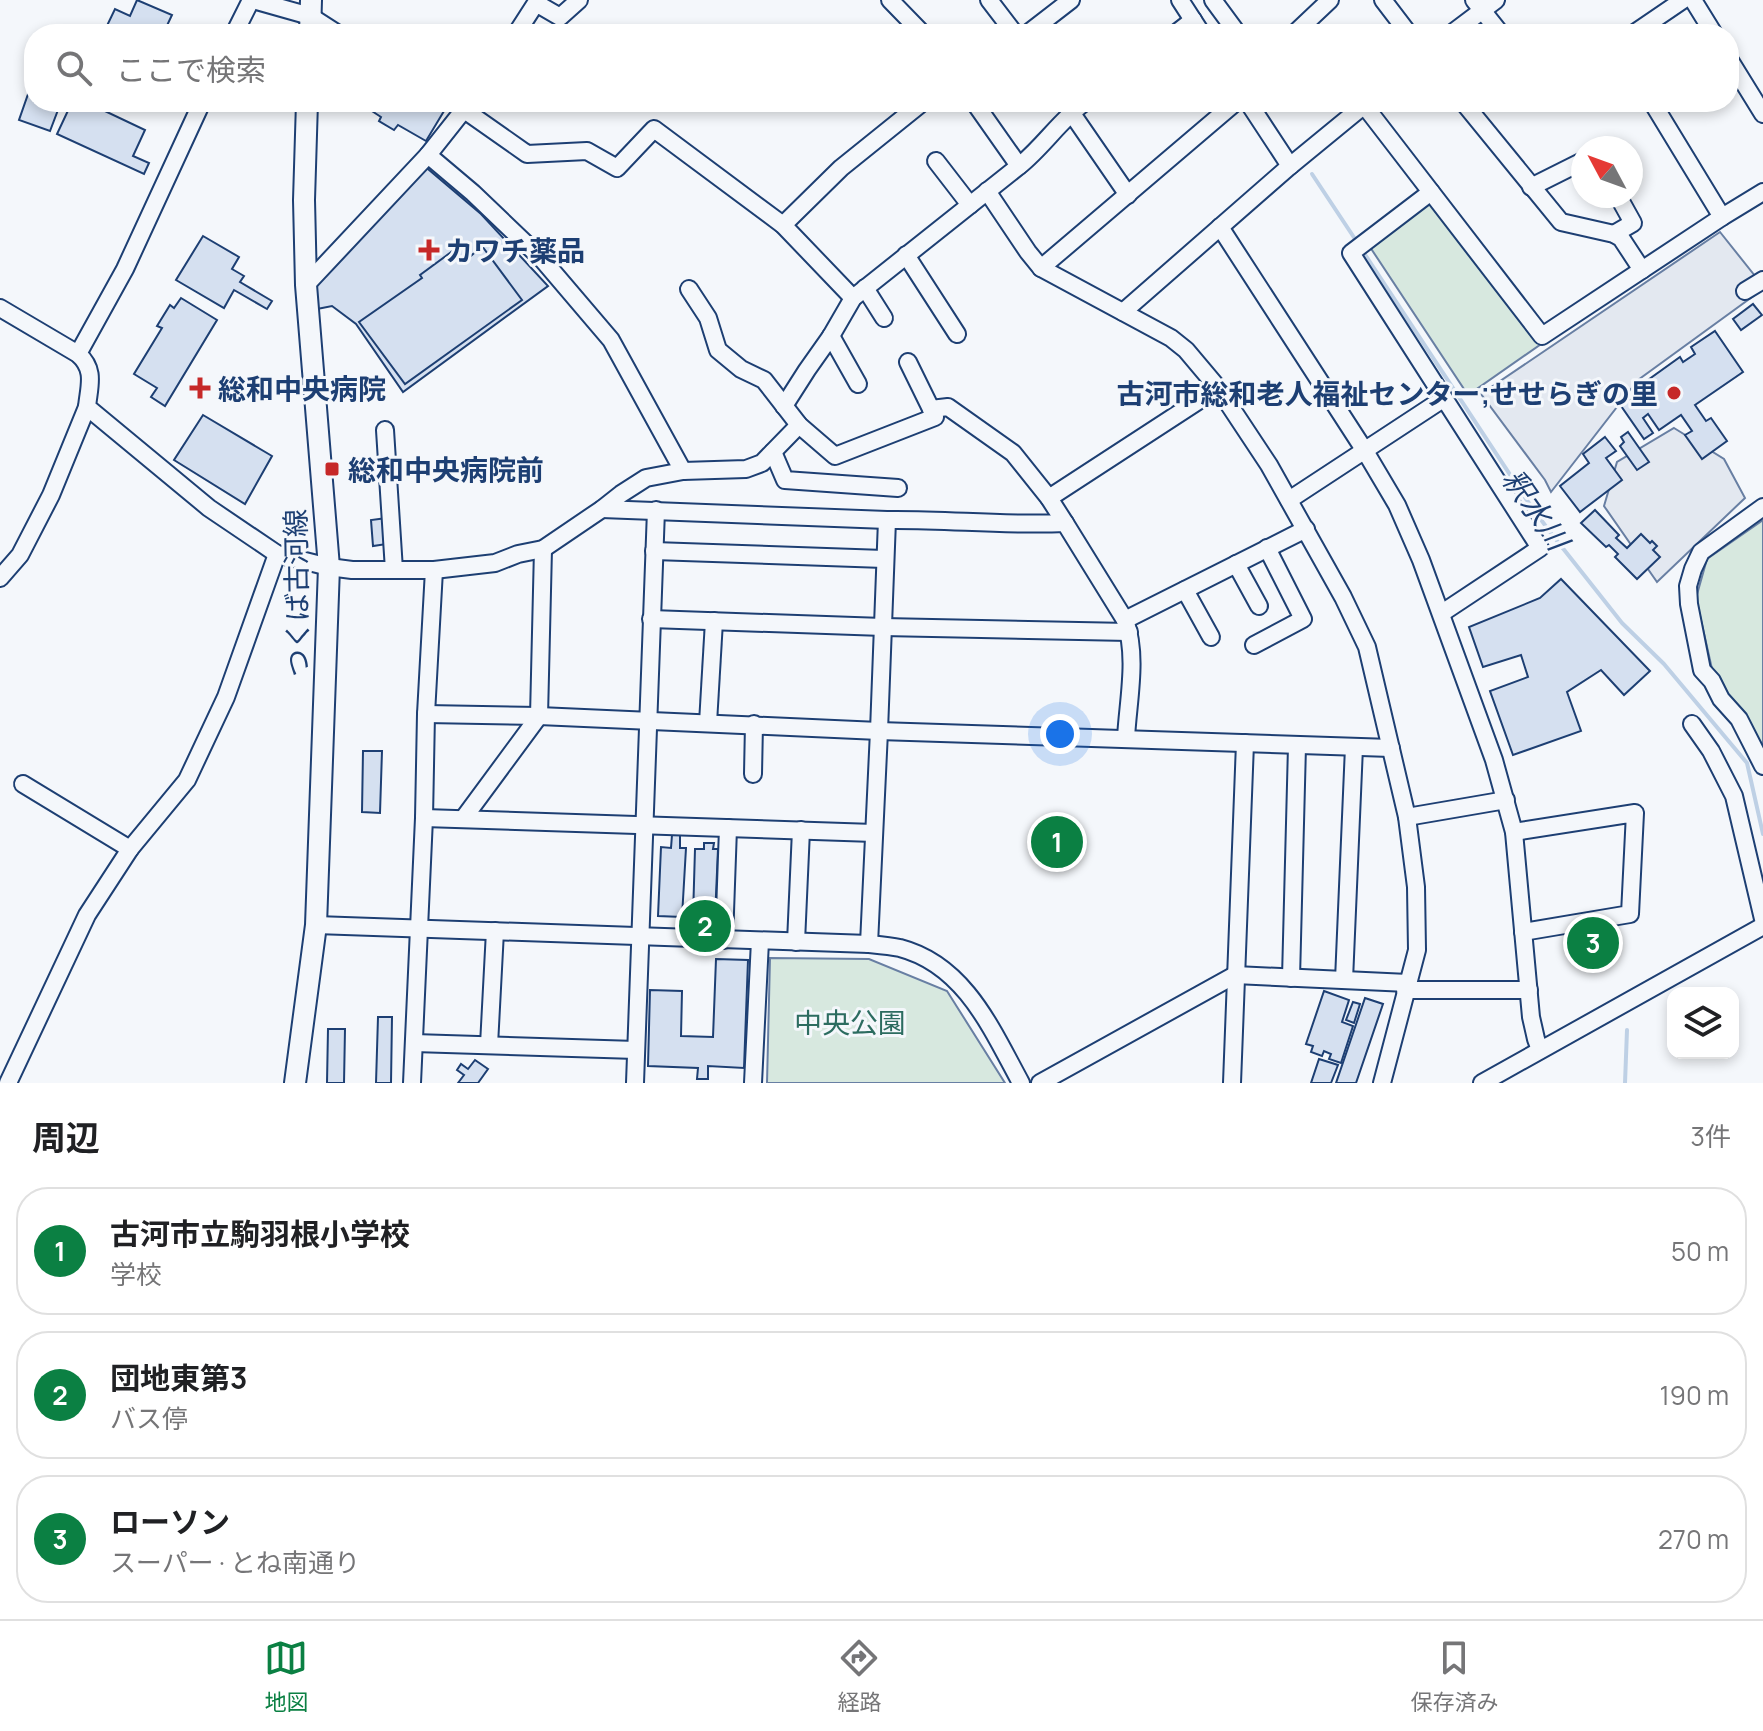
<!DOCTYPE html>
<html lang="ja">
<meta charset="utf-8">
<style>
:root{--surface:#fff;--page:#f2f2f2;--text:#202124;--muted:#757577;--line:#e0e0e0;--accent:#0b8043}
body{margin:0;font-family:Manrope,"Noto Sans JP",sans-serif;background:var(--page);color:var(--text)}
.controls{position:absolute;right:24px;bottom:24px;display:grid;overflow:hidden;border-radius:16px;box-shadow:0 4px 12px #0003}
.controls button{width:72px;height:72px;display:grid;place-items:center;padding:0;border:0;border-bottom:2px solid var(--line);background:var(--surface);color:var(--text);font:40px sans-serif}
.compass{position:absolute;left:1571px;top:136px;width:72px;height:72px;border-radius:50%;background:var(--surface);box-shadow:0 4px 12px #0003;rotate:311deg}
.you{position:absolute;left:1060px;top:734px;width:28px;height:28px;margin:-20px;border:6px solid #fff;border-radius:50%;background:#1a73e8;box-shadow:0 0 0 12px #1a73e833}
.badge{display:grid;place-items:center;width:52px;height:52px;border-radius:50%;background:var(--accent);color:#fff;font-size:26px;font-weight:700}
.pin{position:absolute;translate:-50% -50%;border:4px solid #fff;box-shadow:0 2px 8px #0006}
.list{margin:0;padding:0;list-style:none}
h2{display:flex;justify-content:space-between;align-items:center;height:104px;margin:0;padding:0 32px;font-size:34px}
h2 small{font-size:26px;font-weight:400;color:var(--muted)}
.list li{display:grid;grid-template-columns:52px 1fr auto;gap:24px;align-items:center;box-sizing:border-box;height:128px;margin:0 16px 16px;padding:0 16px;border:2px solid var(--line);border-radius:32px}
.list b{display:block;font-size:30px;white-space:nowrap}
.list p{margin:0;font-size:26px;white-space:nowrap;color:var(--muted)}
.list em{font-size:26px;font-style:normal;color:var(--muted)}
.icon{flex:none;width:44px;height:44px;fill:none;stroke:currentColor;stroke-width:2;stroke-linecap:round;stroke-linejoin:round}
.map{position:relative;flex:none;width:1763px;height:1083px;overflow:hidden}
.search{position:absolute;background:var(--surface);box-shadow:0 4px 12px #0003;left:24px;right:24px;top:24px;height:88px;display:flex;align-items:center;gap:20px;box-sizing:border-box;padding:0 28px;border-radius:32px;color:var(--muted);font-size:30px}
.sheet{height:536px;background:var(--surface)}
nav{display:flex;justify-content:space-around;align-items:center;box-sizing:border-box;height:112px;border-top:2px solid var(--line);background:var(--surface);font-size:22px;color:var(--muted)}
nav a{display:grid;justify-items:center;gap:4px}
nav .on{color:var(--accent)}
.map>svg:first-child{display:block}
</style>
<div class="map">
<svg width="1763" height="1083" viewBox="0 0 1763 1083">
<rect width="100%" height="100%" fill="#f4f7fb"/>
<!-- green -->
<g fill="#d7e8df" stroke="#687fa3" stroke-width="2">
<path d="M 1433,195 L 1544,342 L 1468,395 L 1366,241 Z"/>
<path d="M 1763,520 L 1763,755 L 1712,669 L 1696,598 L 1707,559 Z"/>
<path d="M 770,958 L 869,959 L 947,991 L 1005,1083 L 767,1083 Z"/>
</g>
<!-- parking -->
<g fill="#e3e8f0" stroke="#687fa3" stroke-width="2">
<path d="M 1720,232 L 1763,286 L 1763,289 L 1638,380 L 1551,492 L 1545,480 L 1481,394 Z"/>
<path d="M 1674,428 L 1724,459 L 1745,498 L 1657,582 L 1604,506 L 1617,462 Z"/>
</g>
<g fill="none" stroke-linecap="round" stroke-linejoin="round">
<!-- stream -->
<g stroke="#bed0e5" stroke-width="4">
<path d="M 1312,174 L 1357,242"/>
<path d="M 1362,250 L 1526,499 L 1550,532 L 1622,623 L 1664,664 L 1747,763 L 1763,834"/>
<path d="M 1625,1083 L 1627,1030"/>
</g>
</g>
<!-- building -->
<g fill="#d5e0f0" stroke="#1d3f73" stroke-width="2">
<path d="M 137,0 L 172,15 L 163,34 L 103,34 L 115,9 L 130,16 Z"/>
<path d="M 34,77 L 34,102 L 61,102 L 50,131 L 19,120 Z"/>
<path d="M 72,102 L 86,102 L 145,130 L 133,156 L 149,163 L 144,174 L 57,134 Z"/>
<path d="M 345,102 L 430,102 L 444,111 L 426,141 L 398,125 L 394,130 L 379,121 L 381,117 L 358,102 L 355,108 Z"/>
<path d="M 422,164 L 481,214 L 548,286 L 403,392 L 356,324 L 332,306 L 312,310 L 310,287 Z"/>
<path d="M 203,236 L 239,257 L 232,269 L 244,276 L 240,282 L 272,301 L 267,309 L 234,290 L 224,308 L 176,280 Z"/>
<path d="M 482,246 L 522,300 L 405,384 L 359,322 L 422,278 L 420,275 L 454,250 L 463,263 Z"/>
<path d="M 181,298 L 217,320 L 165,406 L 151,397 L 157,388 L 134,374 L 162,328 L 157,326 L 170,305 L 174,308 Z"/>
<path d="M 1753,304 L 1762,315 L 1741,330 L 1733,319 Z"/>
<path d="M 1715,331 L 1743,372 L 1695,405 L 1706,421 L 1711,418 L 1727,441 L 1702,459 L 1685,435 L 1692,431 L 1681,415 L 1659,430 L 1648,414 L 1643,418 L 1653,433 L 1644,439 L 1619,403 L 1628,397 L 1634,405 L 1641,400 L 1634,390 L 1680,357 L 1683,362 L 1695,354 L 1691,347 Z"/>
<path d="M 203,415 L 272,456 L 245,504 L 174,460 Z"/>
<path d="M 1628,432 L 1649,462 L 1637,470 L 1620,446 L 1624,442 L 1621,437 Z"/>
<path d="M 1605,437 L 1616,451 L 1606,458 L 1622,480 L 1580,512 L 1560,486 L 1589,463 L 1583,454 Z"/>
<path d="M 1595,510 L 1619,535 L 1616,538 L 1627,548 L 1641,534 L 1650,543 L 1652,541 L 1657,546 L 1653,550 L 1660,557 L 1637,579 L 1615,557 L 1618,554 L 1609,545 L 1606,547 L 1581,523 Z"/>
<path d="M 387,518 L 387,544 L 373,546 L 371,520 Z"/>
<path d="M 1561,579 L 1650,671 L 1624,695 L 1601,670 L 1567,692 L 1581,731 L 1513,755 L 1490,691 L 1528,677 L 1521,655 L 1483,667 L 1469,627 L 1540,598 Z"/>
<path d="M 363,751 L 382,751 L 380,813 L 362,812 Z"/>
<path d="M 672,835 L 680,835 L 680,848 L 686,848 L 682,917 L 658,916 L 661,847 L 671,848 Z"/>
<path d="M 704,843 L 714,843 L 713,849 L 718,849 L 715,918 L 693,917 L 695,849 L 704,849 Z"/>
<path d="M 1607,928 L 1611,953 L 1579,957 L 1575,933 Z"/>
<path d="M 716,959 L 748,960 L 744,1068 L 708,1066 L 708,1079 L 697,1079 L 698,1068 L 648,1066 L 650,990 L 682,991 L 681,1036 L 713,1037 Z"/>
<path d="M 1324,991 L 1349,1000 L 1342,1022 L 1353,1026 L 1341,1063 L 1329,1059 L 1331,1054 L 1324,1051 L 1322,1056 L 1311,1052 L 1313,1046 L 1306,1044 Z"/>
<path d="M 1365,998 L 1383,1004 L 1356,1083 L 1336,1083 Z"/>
<path d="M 1353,1002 L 1360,1004 L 1354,1023 L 1346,1020 Z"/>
<path d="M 378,1017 L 392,1017 L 391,1083 L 376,1083 Z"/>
<path d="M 328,1029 L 345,1029 L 344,1083 L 327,1083 Z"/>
<path d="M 1319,1059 L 1338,1065 L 1331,1083 L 1311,1083 Z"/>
<path d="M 475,1060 L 488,1069 L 478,1083 L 458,1083 L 464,1075 L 457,1070 L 461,1064 L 468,1069 Z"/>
</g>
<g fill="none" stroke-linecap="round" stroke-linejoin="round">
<defs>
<g id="minor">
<path d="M 253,0 L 310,16 L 338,34"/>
<path d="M 890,0 L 923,34"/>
<path d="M 989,0 L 1015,34"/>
<path d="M 1180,0 L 1202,34"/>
<path d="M 1213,0 L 1238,34"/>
<path d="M 1383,0 L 1409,34"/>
<path d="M 1474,0 L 1501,34"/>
<path d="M 1693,0 L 1714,34"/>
<path d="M 234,34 L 251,0"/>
<path d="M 516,34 L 536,3 L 560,17 L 579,0"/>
<path d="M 1027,34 L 1071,0"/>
<path d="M 1175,34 L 1193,20"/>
<path d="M 1294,34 L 1330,0"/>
<path d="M 1451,34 L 1496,0"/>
<path d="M 1633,34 L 1683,0"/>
<path d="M 1729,59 L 1763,114"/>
<path d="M 453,102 L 527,154 L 587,151 L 617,168 L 654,129 L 783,225 L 853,298"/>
<path d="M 1064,102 L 1128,195"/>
<path d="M 1248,102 L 1290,166"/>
<path d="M 1463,102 L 1561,222 L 1614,234 L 1621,238 L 1642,270"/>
<path d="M 1652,102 L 1722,217"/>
<path d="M 1364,105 L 1542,336 L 1722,217 L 1763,192"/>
<path d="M 428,155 L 473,193 L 542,259 L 611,340 L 683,471"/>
<path d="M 936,161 L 970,205"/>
<path d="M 1019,166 C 1043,147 1060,120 1085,102"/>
<path d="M 1531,187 L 1583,161"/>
<path d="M 987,191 L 1028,252 L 1041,268 L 1171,338 L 1186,350 L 1218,388 L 1269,465 L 1343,597 L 1367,647 L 1407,817 L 1416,887 L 1417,950 L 1382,1083"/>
<path d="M 1431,192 L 1351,253 L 1540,548 L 1442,613"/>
<path d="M 783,225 L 841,168 L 923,102"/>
<path d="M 1220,227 L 1365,451 L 1397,505 L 1421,560 L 1494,760 L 1514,832 L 1531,1017 L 1536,1039 L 1540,1050"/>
<path d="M 1614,234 L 1633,223 L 1618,196"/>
<path d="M 906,255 L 957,334"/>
<path d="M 1041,268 L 1236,102"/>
<path d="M 306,285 L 428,155 L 470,102"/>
<path d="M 865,288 L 884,318"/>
<path d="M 689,289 L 708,318 L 718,350 L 741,369 L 764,380 L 799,425 L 835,456 L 935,417 L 908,362"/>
<path d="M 1745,291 L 1763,280"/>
<path d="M 0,308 L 78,354 C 96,370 89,386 87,407 L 209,508 L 277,554 L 329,567 L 352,570 L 434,570 L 495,563 L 518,554 L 543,549 L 602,509 L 621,494 L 646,478 L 683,471 L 746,469 L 762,463 L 799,425"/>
<path d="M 1123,312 L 1290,166 L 1368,102"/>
<path d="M 831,336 L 858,384"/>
<path d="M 78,354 L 125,269 L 202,102"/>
<path d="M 784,406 L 807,370 L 831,336 L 853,298 L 1019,166 L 974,102"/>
<path d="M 931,409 L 948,407 L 1013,453 L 1049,498 L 1065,523"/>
<path d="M 385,430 L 394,570"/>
<path d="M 773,452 L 785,480 L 898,488"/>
<path d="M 1049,498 L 1218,388"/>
<path d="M 1289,500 L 1443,399"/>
<path d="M 1763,507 L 1701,552 L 1693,569 L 1688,586 L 1689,604 L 1702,670 L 1712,681 L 1721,699 L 1739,719 L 1763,766"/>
<path d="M 602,509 L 887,520 C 946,519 1005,526 1065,523 L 1125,620 C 1138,657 1128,700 1126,738"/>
<path d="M 654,551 L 884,559"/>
<path d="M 1236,564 L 1259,606"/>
<path d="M 0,578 L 20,555 L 51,495 L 87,407"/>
<path d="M 1185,590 L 1211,637"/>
<path d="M 651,619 L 883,627 L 1129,632"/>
<path d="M 1125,620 L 1306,529"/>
<path d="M 1254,645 L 1303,619 L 1267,548"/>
<path d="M 426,714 L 539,716 L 879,731 L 1391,748"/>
<path d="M 708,723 L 714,621"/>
<path d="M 1692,724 L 1711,751 L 1734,796 L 1763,919"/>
<path d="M 753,774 L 754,724"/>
<path d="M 23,784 L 130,849"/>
<path d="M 1407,817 L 1506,800"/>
<path d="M 424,818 L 874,833"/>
<path d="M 463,819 L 539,716 L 543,549"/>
<path d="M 1514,832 L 1635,813 L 1630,914 L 1523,932"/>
<path d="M 316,925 L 869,944 C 879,945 890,946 900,948 C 965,965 992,1030 1021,1083"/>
<path d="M 724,940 L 728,828"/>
<path d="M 796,942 L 801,830"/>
<path d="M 869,944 L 879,731 L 887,520"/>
<path d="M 1291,978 L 1297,746"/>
<path d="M 1344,980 L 1354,747"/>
<path d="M 1405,990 L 1529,990"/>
<path d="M 414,1043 L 636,1050"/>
<path d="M 489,1045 L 495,931"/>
<path d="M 8,1083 L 87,915 L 130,849 L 187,780 L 226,697 L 277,554"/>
<path d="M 412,1083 L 424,818 L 426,714 L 434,570"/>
<path d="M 635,1083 L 656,510"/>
<path d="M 753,1083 L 760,941"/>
<path d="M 1040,1083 L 1235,975 L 1408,983"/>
<path d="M 1232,1083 L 1245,743"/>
<path d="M 1482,1083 L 1763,926"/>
</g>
<g id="major">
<path d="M 310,34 L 311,0"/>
<path d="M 295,1083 L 316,925 L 329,567 L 306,285 L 304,200 L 307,102"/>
</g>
</defs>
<!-- minor casing -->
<use href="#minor" stroke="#1d3f73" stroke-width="20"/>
<!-- major casing -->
<use href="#major" stroke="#1d3f73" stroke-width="24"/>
<!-- minor -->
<use href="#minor" stroke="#f4f7fb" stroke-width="16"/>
<!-- major -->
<use href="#major" stroke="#f4f7fb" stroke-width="20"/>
</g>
<!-- markers -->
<g fill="#c62828" stroke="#f4f7fb" stroke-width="3">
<path d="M425 238h8v8h8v8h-8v8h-8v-8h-8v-8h8z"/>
<path d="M196 376h8v8h8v8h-8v8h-8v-8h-8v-8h8z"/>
<circle cx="1674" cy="393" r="8"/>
<rect x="324" y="461" width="16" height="16" rx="4"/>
</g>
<g text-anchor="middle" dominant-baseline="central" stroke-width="6" stroke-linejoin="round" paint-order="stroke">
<!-- poi labels -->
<g font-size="28" font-weight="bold" fill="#1d3f73" stroke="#f4f7fb" text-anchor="start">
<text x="445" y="250">カワチ薬品</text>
<text x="218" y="388">総和中央病院</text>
<text x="1658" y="393" text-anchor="end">古河市総和老人福祉センター;せせらぎの里</text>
<text x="348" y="469">総和中央病院前</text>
</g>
<!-- street labels -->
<g font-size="28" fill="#1d3f73" stroke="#f4f7fb">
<text transform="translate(296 593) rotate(-91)">つくば古河線</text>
</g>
<!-- park labels -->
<g font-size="28" fill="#2c6c60" stroke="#f4f7fb">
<text x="850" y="1022">中央公園</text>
</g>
<!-- water labels -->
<g font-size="30" font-style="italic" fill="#1d3f73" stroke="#f4f7fb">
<text transform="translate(1536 509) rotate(55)">釈水川</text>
</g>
</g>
</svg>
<div class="controls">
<button><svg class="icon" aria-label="layers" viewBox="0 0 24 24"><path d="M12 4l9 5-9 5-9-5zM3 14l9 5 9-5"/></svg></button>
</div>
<svg class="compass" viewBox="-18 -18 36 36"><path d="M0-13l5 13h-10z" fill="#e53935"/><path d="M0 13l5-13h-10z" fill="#757577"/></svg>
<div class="you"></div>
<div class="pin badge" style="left:1057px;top:842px">1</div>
<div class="pin badge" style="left:705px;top:926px">2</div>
<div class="pin badge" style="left:1593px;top:943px">3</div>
<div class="search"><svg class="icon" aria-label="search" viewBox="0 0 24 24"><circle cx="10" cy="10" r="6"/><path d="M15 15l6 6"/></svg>ここで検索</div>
</div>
<section class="sheet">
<h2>周辺<small>3件</small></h2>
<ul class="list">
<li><span class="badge">1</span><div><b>古河市立駒羽根小学校</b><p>学校</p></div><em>50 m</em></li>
<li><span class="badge">2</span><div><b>団地東第3</b><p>バス停</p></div><em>190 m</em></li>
<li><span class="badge">3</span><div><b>ローソン</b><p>スーパー · とね南通り</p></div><em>270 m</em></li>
</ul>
</section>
<nav>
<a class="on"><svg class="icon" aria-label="map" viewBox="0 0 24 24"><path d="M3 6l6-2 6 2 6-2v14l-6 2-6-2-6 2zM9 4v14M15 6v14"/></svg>地図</a>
<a><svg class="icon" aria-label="directions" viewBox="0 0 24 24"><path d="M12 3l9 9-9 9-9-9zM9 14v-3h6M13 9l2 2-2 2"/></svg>経路</a>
<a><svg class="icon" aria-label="saved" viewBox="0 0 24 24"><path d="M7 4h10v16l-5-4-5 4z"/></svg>保存済み</a>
</nav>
